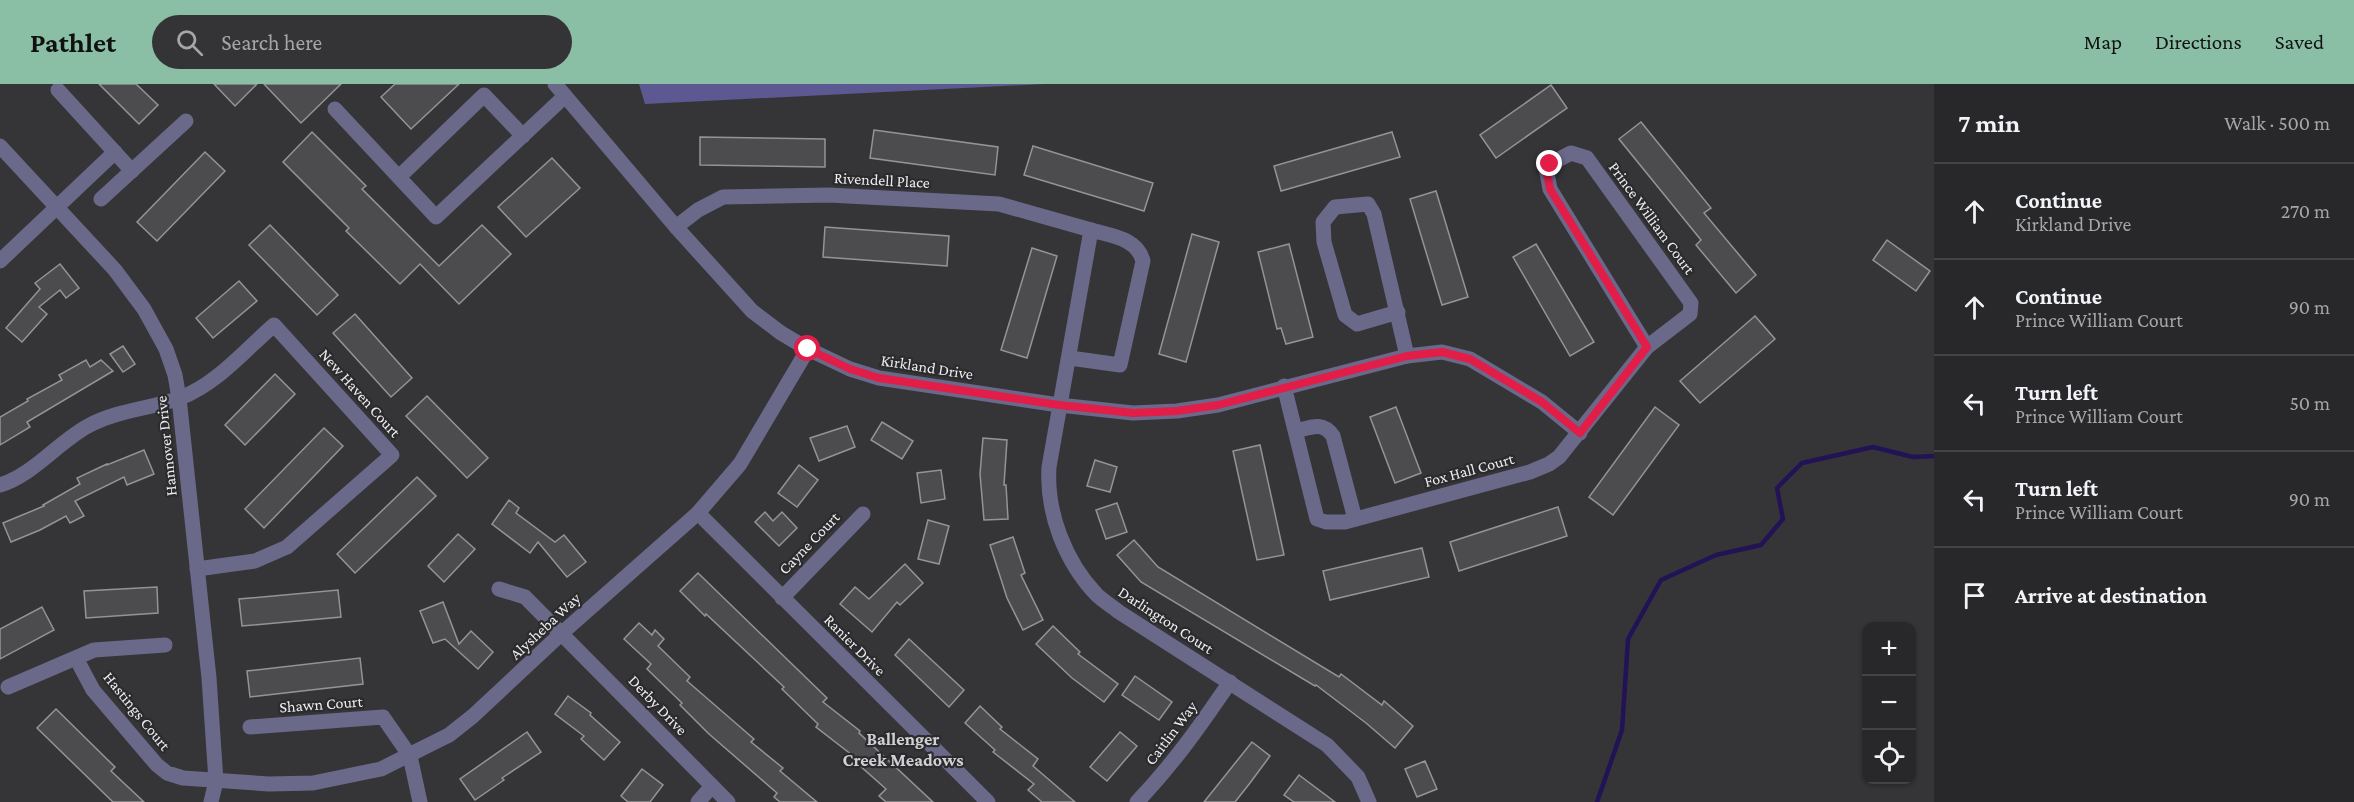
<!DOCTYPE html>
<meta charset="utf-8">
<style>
:root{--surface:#28282a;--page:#343436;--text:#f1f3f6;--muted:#a5a6a8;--line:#444447;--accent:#8abfa5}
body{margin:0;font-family:"Crimson Pro",serif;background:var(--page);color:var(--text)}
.controls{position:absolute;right:18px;bottom:18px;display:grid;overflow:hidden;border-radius:12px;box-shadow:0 2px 4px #0004}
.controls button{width:54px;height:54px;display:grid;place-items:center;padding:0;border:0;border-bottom:2px solid var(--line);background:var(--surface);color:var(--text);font:30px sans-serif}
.stop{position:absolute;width:18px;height:18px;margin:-14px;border:4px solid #e11d48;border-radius:50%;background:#fff}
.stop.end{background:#e11d48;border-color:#fff;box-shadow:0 2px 6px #0008}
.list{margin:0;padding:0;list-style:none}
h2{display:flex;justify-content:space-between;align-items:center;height:78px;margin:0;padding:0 24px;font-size:26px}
h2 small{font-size:20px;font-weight:400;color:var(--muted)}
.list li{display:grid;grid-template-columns:39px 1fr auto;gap:18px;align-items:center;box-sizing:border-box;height:96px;padding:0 24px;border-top:2px solid var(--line)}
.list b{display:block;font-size:22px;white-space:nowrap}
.list p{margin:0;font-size:20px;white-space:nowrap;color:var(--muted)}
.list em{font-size:20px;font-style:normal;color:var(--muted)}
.icon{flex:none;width:33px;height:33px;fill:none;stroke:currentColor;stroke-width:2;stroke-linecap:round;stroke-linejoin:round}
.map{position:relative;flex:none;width:1934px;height:718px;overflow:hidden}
header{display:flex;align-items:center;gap:36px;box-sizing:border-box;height:84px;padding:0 30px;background:var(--accent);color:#111}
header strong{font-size:28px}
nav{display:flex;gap:33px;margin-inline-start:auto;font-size:21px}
.search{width:420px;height:54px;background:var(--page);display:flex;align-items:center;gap:15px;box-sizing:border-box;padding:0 21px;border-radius:33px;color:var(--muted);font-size:22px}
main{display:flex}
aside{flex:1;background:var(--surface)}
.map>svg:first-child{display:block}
</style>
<header>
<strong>Pathlet</strong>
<div class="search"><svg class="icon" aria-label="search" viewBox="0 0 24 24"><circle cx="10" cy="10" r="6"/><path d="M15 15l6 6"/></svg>Search here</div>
<nav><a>Map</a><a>Directions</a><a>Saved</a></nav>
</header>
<main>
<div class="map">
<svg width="1934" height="718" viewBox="0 0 1934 718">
<rect width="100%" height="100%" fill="#353538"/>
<!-- green -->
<path fill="#5c5891" d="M 639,0 L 1045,0 L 645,20 Z"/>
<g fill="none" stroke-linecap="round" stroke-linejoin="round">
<!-- stream -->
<path stroke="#221357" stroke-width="4.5" d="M 1597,718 L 1622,646 L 1628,555 L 1661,496 L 1716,471 L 1761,461 L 1783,435 L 1777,404 L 1802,379 L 1873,363 L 1913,373 L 1934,372"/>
</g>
<!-- building -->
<g fill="#4c4c4f" stroke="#949498" stroke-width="1.5">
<path d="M 99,0 L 136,0 L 158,21 L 139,40 Z"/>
<path d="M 214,0 L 257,0 L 235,22 Z"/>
<path d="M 264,0 L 341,0 L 301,39 Z"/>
<path d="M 395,0 L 459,0 L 411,45 L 381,13 Z"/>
<path d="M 1551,1 L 1567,24 L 1496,74 L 1480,51 Z"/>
<path d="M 1641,38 L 1711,124 L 1704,129 L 1756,191 L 1736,209 L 1696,161 L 1701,156 L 1619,55 Z"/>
<path d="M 874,46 L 998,63 L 995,91 L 870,74 Z"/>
<path d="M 312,48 L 366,102 L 362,105 L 439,182 L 482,141 L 511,170 L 459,220 L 420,180 L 400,200 L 346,147 L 349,144 L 283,78 Z"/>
<path d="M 1392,48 L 1400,73 L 1281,107 L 1274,82 Z"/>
<path d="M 700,53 L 825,55 L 825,83 L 700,81 Z"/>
<path d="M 1033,62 L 1153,99 L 1144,127 L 1024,91 Z"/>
<path d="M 205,68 L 225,87 L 157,157 L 137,138 Z"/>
<path d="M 552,74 L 580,104 L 526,153 L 498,123 Z"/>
<path d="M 1436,107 L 1468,213 L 1442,221 L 1410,115 Z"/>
<path d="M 270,141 L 338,211 L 317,231 L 249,161 Z"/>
<path d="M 825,143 L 949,152 L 947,182 L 823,173 Z"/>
<path d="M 1192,150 L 1219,158 L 1186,278 L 1159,270 Z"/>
<path d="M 1887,156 L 1930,187 L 1916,207 L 1873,176 Z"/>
<path d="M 1289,160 L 1313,253 L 1286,260 L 1281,244 L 1277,245 L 1258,168 Z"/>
<path d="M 1536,160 L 1594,258 L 1570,272 L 1513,173 Z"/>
<path d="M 1032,164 L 1057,172 L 1027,274 L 1001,266 Z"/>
<path d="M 60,180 L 79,204 L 66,214 L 60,206 L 39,223 L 47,230 L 22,258 L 6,244 L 40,205 L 35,199 Z"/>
<path d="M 239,197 L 257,217 L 213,254 L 196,234 Z"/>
<path d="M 355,230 L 412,294 L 391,313 L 333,249 Z"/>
<path d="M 1755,232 L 1775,255 L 1700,319 L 1680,297 Z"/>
<path d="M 123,262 L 135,280 L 123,288 L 110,270 Z"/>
<path d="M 86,276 L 90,283 L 101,276 L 113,287 L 27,338 L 30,343 L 0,361 L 0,333 L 28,317 L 27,315 L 62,296 L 59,291 Z"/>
<path d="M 275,290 L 295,310 L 245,361 L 225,341 Z"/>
<path d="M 427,312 L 488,374 L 467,394 L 406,332 Z"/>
<path d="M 1396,323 L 1421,389 L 1395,399 L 1370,333 Z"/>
<path d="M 1655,323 L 1679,341 L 1613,431 L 1589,413 Z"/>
<path d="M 882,338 L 913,357 L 902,375 L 871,356 Z"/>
<path d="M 847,342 L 855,363 L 819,377 L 810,354 Z"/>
<path d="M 324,344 L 343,362 L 264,444 L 245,425 Z"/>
<path d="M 983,354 L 1007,356 L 1004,401 L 1006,401 L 1008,435 L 984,436 L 980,390 Z"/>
<path d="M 1260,361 L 1284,471 L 1257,476 L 1233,367 Z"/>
<path d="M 144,366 L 154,390 L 127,401 L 124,393 L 75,417 L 84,432 L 70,439 L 66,432 L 40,446 L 11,458 L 3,439 L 44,422 L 43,421 L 80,400 L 77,394 L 107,380 L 107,381 Z"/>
<path d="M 1095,376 L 1117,383 L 1110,408 L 1087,402 Z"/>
<path d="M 799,381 L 818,396 L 797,423 L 778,409 Z"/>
<path d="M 941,386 L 945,415 L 921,419 L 917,389 Z"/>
<path d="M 417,393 L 436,412 L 355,489 L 337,470 Z"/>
<path d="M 509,416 L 519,424 L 516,429 L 555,458 L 564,451 L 586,478 L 567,493 L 538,458 L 530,469 L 492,440 Z"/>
<path d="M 1117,419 L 1127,448 L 1106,455 L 1096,426 Z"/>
<path d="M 1558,423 L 1567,452 L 1459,487 L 1450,458 Z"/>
<path d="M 765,428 L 773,437 L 782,428 L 797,444 L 779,462 L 755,438 Z"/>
<path d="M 928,436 L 949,442 L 939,480 L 918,475 Z"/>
<path d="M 458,450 L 475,465 L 444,498 L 428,482 Z"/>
<path d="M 1013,453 L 1025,489 L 1021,491 L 1043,536 L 1023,546 L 1007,514 L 990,461 Z"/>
<path d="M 1134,456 L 1158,483 L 1339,593 L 1341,590 L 1382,621 L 1384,617 L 1413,642 L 1395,664 L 1366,639 L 1316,601 L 1315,602 L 1141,498 L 1117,471 Z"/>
<path d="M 1422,464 L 1429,493 L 1330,516 L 1323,487 Z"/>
<path d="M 905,480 L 923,499 L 900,521 L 897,518 L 872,548 L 840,520 L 855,503 L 869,515 Z"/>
<path d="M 698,489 L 827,614 L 823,618 L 860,647 L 859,649 L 933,718 L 886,718 L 879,712 L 886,705 L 850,673 L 852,671 L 816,643 L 818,640 L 782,605 L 784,603 L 706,530 L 705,532 L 680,507 Z"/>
<path d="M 157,503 L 158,529 L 86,534 L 84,507 Z"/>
<path d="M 338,506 L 341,533 L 242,542 L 239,515 Z"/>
<path d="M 443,518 L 459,560 L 471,547 L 493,568 L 478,585 L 445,555 L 433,559 L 420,527 Z"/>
<path d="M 42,523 L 54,546 L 0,575 L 0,545 Z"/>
<path d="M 639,539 L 652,551 L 655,546 L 664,555 L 658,562 L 690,593 L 687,597 L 754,655 L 751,658 L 783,684 L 780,687 L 817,718 L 780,718 L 774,713 L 777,709 L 709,650 L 680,621 L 682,619 L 647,585 L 651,580 L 624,555 Z"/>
<path d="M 1053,542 L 1080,568 L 1078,570 L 1118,600 L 1104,618 L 1072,594 L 1036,560 Z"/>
<path d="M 909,555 L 964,606 L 949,623 L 895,571 Z"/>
<path d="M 360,574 L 363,600 L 250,613 L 247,587 Z"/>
<path d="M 1135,592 L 1172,618 L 1159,636 L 1122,611 Z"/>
<path d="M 568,612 L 591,629 L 590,631 L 620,658 L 604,676 L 581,655 L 584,652 L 555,630 Z"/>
<path d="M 980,622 L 1002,643 L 1000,645 L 1038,675 L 1033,682 L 1075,718 L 1042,718 L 1028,706 L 1034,700 L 993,668 L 995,666 L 965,639 Z"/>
<path d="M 56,625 L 115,683 L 111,687 L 144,718 L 113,718 L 37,644 Z"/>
<path d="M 527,648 L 541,668 L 502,694 L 504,696 L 475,716 L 460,695 Z"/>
<path d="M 1120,648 L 1137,662 L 1107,697 L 1090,683 Z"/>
<path d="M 1252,658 L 1270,672 L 1250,699 L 1235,718 L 1204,718 Z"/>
<path d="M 1425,677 L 1437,705 L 1417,713 L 1405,685 Z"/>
<path d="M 642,685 L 663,701 L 650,718 L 628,718 L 621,712 Z"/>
<path d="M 1299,691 L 1335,718 L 1294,718 L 1284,711 Z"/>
</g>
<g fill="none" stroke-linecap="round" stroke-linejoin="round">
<!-- street -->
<g stroke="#6a698a" stroke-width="15">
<path d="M 555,0 L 676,143 L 752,227 L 781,249 L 808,265 L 850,285 L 879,294 L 1059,321 L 1133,329 L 1177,327 L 1218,321 L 1407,272 L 1442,268 L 1470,275 L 1542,318 L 1580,349"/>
<path d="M 58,6 L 132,87"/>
<path d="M 335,25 L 436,133 L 565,12"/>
<path d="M 0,62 L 115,186 L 144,225 L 166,265 L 175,291 L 179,314 L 209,594 L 216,697 L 211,718"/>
<path d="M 1571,69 L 1587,74 L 1691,219 L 1690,230 L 1647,263 L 1550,105 L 1547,89 L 1550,80 Z"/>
<path d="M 399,93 L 484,11 L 523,52"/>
<path d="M 101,115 L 186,37"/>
<path d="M 676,143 L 698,126 L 723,113 L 829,111 L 999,120 L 1091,146"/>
<path d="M 0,177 L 115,68"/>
<path d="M 1398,228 L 1357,240 L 1345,231 L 1324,158 L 1323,138 L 1335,123 L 1368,120 L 1374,130 L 1407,272"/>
<path d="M 1070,274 L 1120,281 L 1143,177 C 1137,154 1112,152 1091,146 L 1049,383 C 1046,428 1065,478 1097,511 C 1103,517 1112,522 1119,528 L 1327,661 L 1358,693 L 1369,718"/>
<path d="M 1284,302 L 1317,435 L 1326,438 L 1345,438 L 1530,388 L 1549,380 L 1559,373 L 1647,263"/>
<path d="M 1296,347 C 1311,343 1323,337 1333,352 L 1355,435"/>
<path d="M 0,401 C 33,391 57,359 88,342 C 117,326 150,325 180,314 C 217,300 245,266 274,241 L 392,371 L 287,463 L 255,477 L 197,485"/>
<path d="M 698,429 L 988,718"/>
<path d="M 499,505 L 525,513 L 728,718"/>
<path d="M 782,514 L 863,430"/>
<path d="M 76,574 L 93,606 L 157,681 L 167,689 L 183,694 L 269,700 L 313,699 L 381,685 L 449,651 L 473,632 L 562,549 L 698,429 L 740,380 L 808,265"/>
<path d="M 8,603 L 94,566 L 165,561"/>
<path d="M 250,643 L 383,633 L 410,672 L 420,718"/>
<path d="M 698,718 L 712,702"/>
<path d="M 1137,718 C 1174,679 1200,642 1230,598"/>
</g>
</g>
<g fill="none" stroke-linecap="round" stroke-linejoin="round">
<!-- route -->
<path stroke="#e11d48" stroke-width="8" d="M 808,265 L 850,285 L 879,294 L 1059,321 L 1133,329 L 1177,327 L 1218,321 L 1407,272 L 1442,268 L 1470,275 L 1542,318 L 1580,349 L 1647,263 L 1550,105 L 1547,89 L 1550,80"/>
</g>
<g text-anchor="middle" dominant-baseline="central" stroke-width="4.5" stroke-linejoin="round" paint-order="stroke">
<!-- street labels -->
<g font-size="16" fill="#ededef" stroke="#2b2b2e">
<text transform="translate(882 96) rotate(3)">Rivendell Place</text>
<text transform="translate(1652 134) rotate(54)">Prince William Court</text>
<text transform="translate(927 283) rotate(9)">Kirkland Drive</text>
<text transform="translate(360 309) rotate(48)">New Haven Court</text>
<text transform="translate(166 362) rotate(-96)">Hannover Drive</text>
<text transform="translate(1469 386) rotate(-15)">Fox Hall Court</text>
<text transform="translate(809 459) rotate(-46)">Cayne Court</text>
<text transform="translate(1166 536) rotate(33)">Darlington Court</text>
<text transform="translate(545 542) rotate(-43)">Alysheba Way</text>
<text transform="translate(855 561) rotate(45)">Ranier Drive</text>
<text transform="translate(321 620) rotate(-4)">Shawn Court</text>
<text transform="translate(658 621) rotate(46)">Derby Drive</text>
<text transform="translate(137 627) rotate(51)">Hastings Court</text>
<text transform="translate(1171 649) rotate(-53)">Caitlin Way</text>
</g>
<!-- neighbourhood labels -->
<g font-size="18" font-weight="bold" fill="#d1d1d5" stroke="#2b2b2e">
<text x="903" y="655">Ballenger<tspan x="903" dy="21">Creek Meadows</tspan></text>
</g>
</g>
</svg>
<div class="controls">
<button>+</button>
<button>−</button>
<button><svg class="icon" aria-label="locate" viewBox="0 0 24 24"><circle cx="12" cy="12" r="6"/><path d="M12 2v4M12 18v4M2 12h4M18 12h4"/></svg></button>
</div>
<div class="stop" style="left:808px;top:265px"></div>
<div class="stop end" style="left:1550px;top:80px"></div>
</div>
<aside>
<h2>7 min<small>Walk · 500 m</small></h2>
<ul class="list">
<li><svg class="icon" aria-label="ahead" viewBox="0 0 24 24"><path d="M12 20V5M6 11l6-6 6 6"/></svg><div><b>Continue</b><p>Kirkland Drive</p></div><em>270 m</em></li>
<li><svg class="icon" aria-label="ahead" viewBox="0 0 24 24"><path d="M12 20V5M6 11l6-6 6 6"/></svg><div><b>Continue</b><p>Prince William Court</p></div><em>90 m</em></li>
<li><svg class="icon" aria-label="left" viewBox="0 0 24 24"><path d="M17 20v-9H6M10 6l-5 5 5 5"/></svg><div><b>Turn left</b><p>Prince William Court</p></div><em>50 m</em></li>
<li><svg class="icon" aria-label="left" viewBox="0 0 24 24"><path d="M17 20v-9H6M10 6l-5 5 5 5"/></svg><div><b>Turn left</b><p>Prince William Court</p></div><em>90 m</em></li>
<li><svg class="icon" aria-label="arrive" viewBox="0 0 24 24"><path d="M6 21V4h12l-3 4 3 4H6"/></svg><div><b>Arrive at destination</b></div></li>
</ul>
</aside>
</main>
